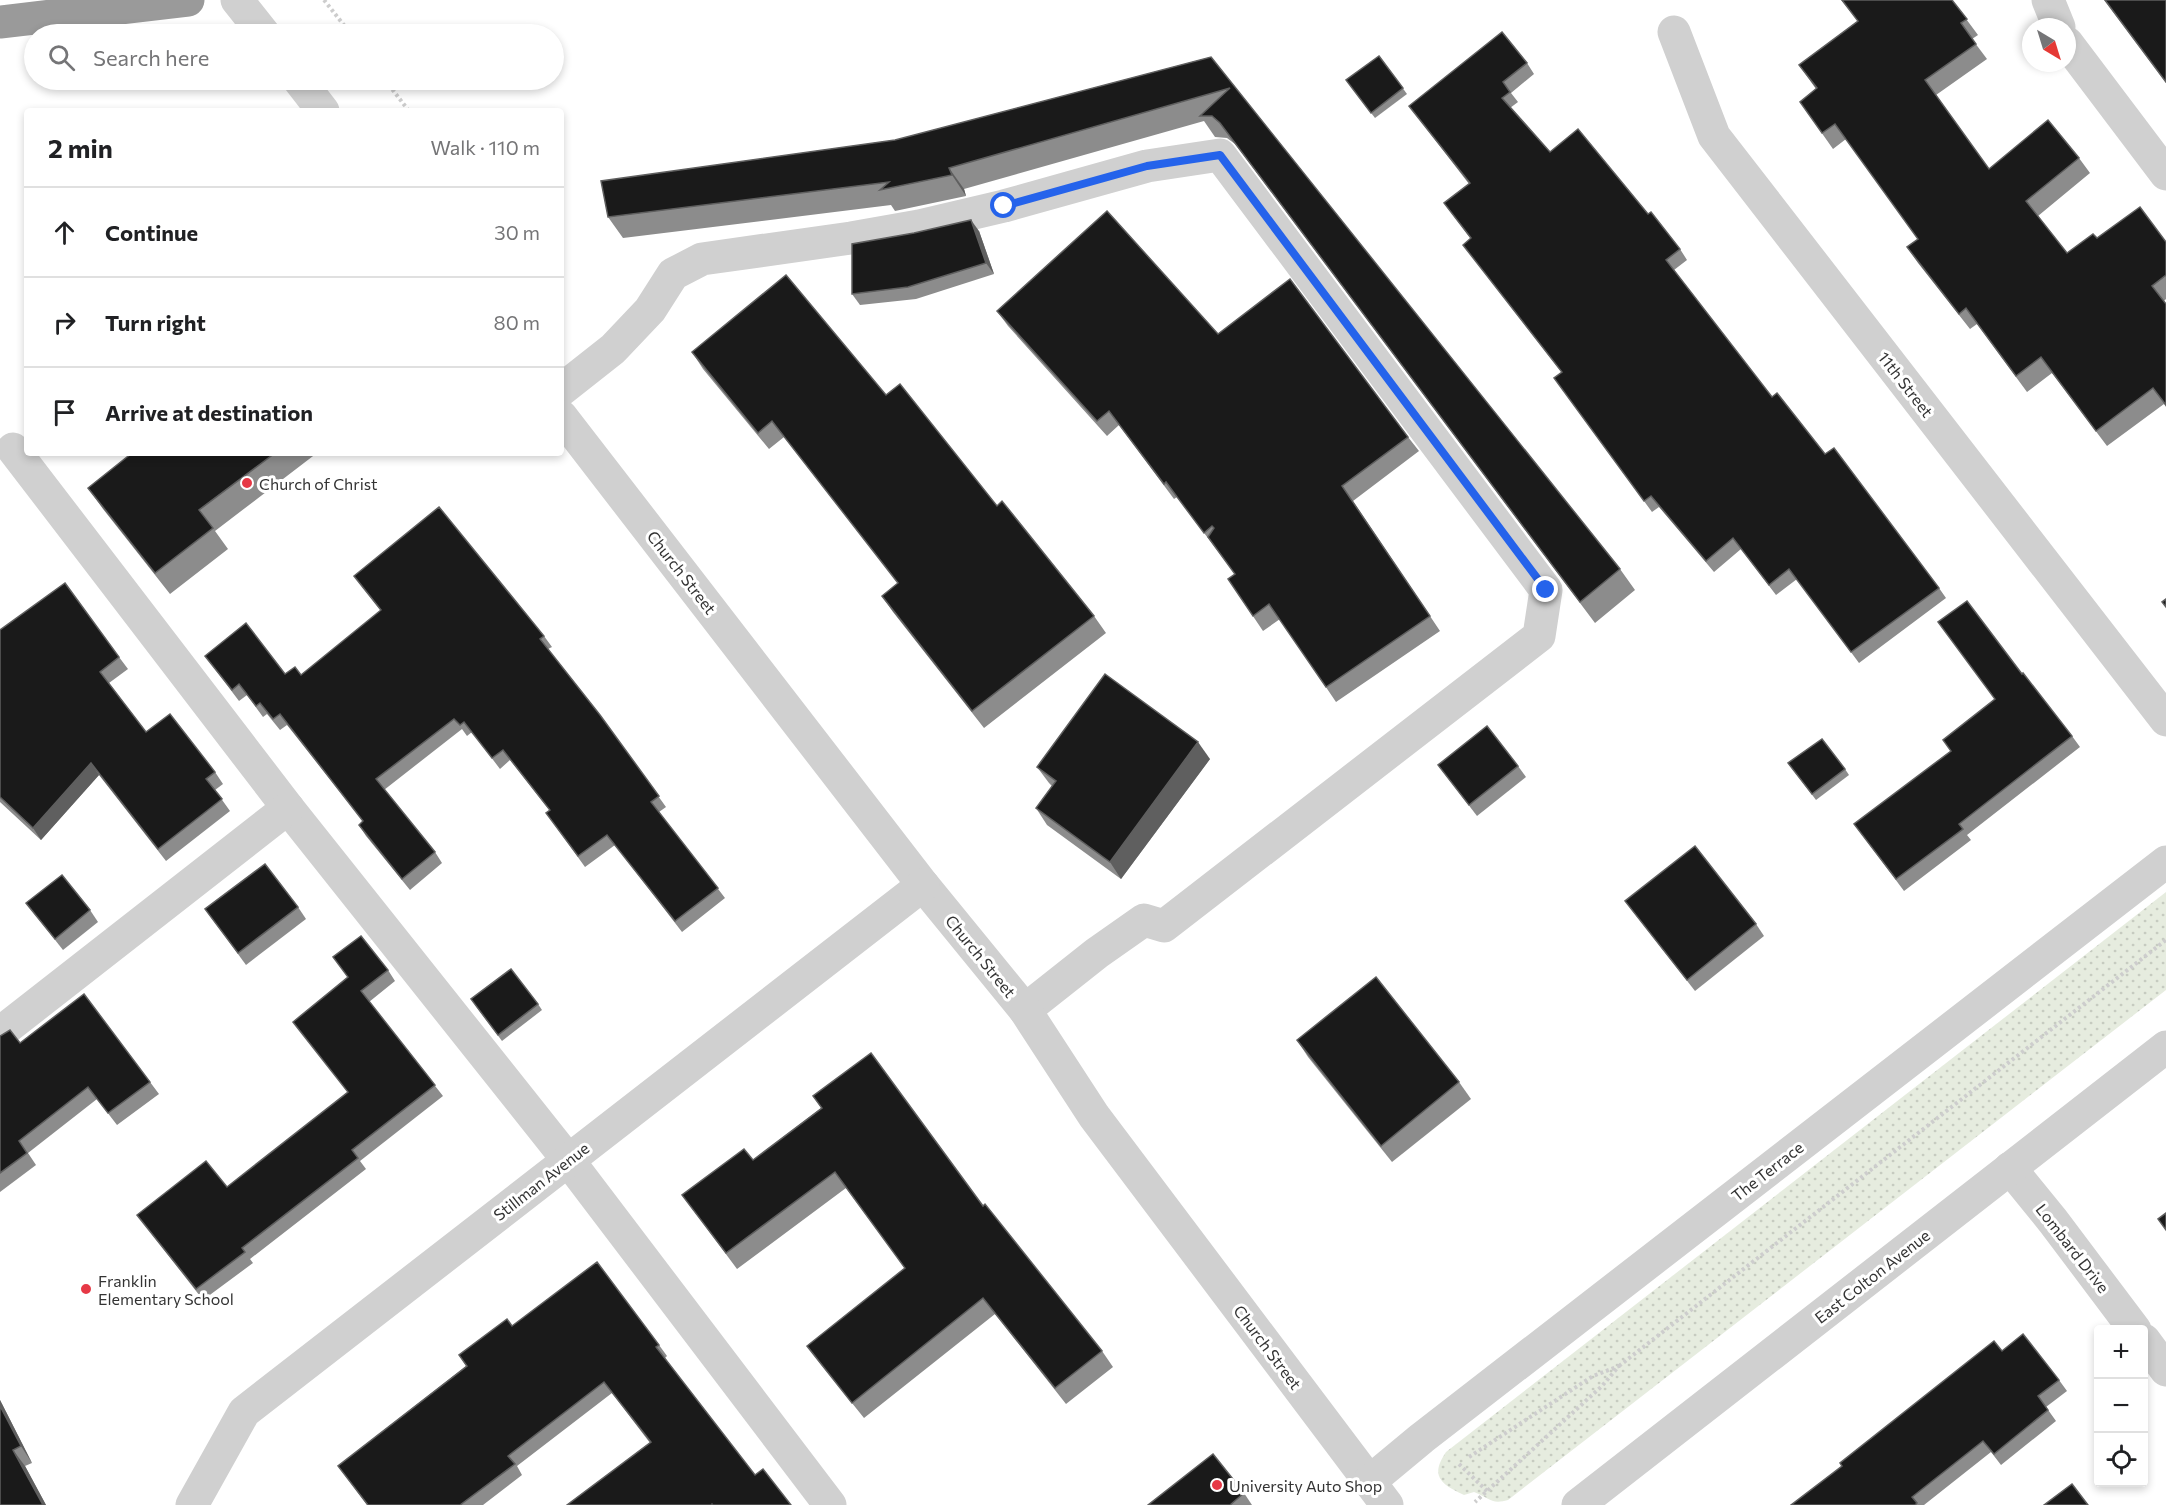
<!DOCTYPE html>
<meta charset="utf-8">
<style>
:root{--surface:#fff;--page:#f6f6f6;--text:#202124;--muted:#757577;--line:#e0e0e0}
body{margin:0;font-family:Commissioner,sans-serif;background:var(--page);color:var(--text)}
.controls{position:absolute;right:18px;bottom:18px;display:grid;overflow:hidden;border-radius:6px;box-shadow:0 3px 9px #0003}
.controls button{width:54px;height:54px;display:grid;place-items:center;padding:0;border:0;border-bottom:2px solid var(--line);background:var(--surface);color:var(--text);font:30px sans-serif}
.compass{position:absolute;left:2022px;top:18px;width:54px;height:54px;border-radius:50%;background:var(--surface);box-shadow:0 3px 9px #0003;rotate:142deg}
.stop{position:absolute;width:18px;height:18px;margin:-14px;border:4px solid #2563eb;border-radius:50%;background:#fff}
.stop.end{background:#2563eb;border-color:#fff;box-shadow:0 2px 6px #0008}
.list{margin:0;padding:0;list-style:none}
h2{display:flex;justify-content:space-between;align-items:center;height:78px;margin:0;padding:0 24px;font-size:26px}
h2 small{font-size:20px;font-weight:400;color:var(--muted)}
.list li{display:grid;grid-template-columns:39px 1fr auto;gap:18px;align-items:center;box-sizing:border-box;height:90px;padding:0 24px;border-top:2px solid var(--line)}
.list b{display:block;font-size:22px;white-space:nowrap}
.list em{font-size:20px;font-style:normal;color:var(--muted)}
.icon{flex:none;width:33px;height:33px;fill:none;stroke:currentColor;stroke-width:2;stroke-linecap:round;stroke-linejoin:round}
.map{position:relative;flex:none;width:2166px;height:1505px;overflow:hidden}
.search{position:absolute;background:var(--surface);box-shadow:0 3px 9px #0003;left:24px;top:24px;width:540px;height:66px;display:flex;align-items:center;gap:15px;box-sizing:border-box;padding:0 21px;border-radius:33px;color:var(--muted);font-size:22px}
.panel{position:absolute;background:var(--surface);box-shadow:0 3px 9px #0003;left:24px;top:108px;width:540px;height:348px;border-radius:6px}
.map>svg:first-child{display:block}
</style>
<div class="map">
<svg width="2166" height="1505" viewBox="0 0 2166 1505">
<defs>
<pattern id="grass-dots" width="8" height="8" patternUnits="userSpaceOnUse" patternTransform="scale(1.5)"><rect width="8" height="8" fill="#e6ecdf"/><path d="M2 2h.1M6 6h.1" fill="none" stroke="#c6cbc0" stroke-width="1.8" stroke-linecap="round"/></pattern>
</defs>
<rect width="100%" height="100%" fill="#fff"/>
<!-- grass -->
<path fill="url(#grass-dots)" d="M 2166,892 L 2166,990 L 1508,1500 C 1491,1505 1490,1498 1474,1492 L 1464,1495 C 1440,1484 1430,1476 1446,1452 Z"/>
<g fill="none" stroke-linecap="round" stroke-linejoin="round">
<!-- path -->
<g stroke="#cdcdcd" stroke-width="4" stroke-dasharray="3 3" stroke-linecap="butt">
<path d="M 324,0 L 351,34"/>
<path d="M 385,80 L 409,111"/>
<path d="M 1619,1366 L 2166,940"/>
<path d="M 1469,1457 L 1593,1376 L 1619,1366 L 1602,1386 L 1475,1502"/>
<path d="M 1459,1464 L 1487,1491"/>
</g>
<!-- minor -->
<g stroke="#d0d0d0" stroke-width="33">
<path d="M 237,0 L 264,34"/>
<path d="M 2048,0 L 2059,27"/>
<path d="M 1674,32 L 1714,136 L 2166,720"/>
<path d="M 2067,43 L 2166,174"/>
<path d="M 299,80 L 323,111"/>
<path d="M 561,390 L 613,349 L 650,310 L 673,274 L 702,259 L 851,238 L 919,226 L 1004,206 L 1147,166 L 1220,155 L 1546,590 L 1539,636 L 1164,926 L 1144,920 L 1097,953 L 1025,1010"/>
<path d="M 561,416 L 923,885 L 1025,1010 L 1094,1116 L 1387,1505"/>
<path d="M 13,449 L 288,808 L 568,1160 L 830,1505"/>
<path d="M 0,1033 L 288,808"/>
<path d="M 2010,1168 L 2053,1221 L 2135,1330"/>
<path d="M 2144,1340 L 2166,1370"/>
<path d="M 1369,1482 L 1422,1438 L 2166,862"/>
<path d="M 192,1505 L 244,1412 L 923,885"/>
<path d="M 1578,1505 L 2166,1047"/>
</g>
<!-- highway -->
<path stroke="#9a9a9a" stroke-width="33" d="M 0,22 L 188,0"/>
</g>
<!-- wall -->
<g fill="#8c8c8c">
<path d="M 1841,0 L 1952,0 L 1978,35 L 1972,39 L 1987,59 L 1936,95 L 1989,169 L 2079,158 L 2090,173 L 2038,216 L 2067,253 L 2097,238 L 2166,242 L 2166,299 L 2164,301 L 2166,304 L 2166,407 L 2164,404 L 2107,446 L 2052,373 L 2027,392 L 1977,324 L 1970,329 L 1918,263 L 1907,247 L 1918,239 L 1846,139 L 1833,149 L 1800,102 L 1816,89 L 1799,65 L 1858,21 Z"/>
<path d="M 2104,0 L 2166,0 L 2166,83 Z"/>
<path d="M 1379,56 L 1407,94 L 1375,118 L 1346,80 Z"/>
<path d="M 1211,57 L 1620,569 L 1635,590 L 1595,623 L 1235,144 L 1227,138 L 1215,137 L 1204,121 L 964,189 L 966,196 L 895,211 L 891,205 L 623,238 L 608,217 Z"/>
<path d="M 1527,63 L 1534,74 L 1511,93 L 1518,102 L 1510,108 L 1550,152 L 1648,214 L 1680,249 L 1687,260 L 1674,270 L 1772,397 L 1825,454 L 1939,588 L 1946,598 L 1859,663 L 1797,579 L 1776,595 L 1741,549 L 1714,572 L 1659,507 L 1652,512 L 1554,378 L 1562,373 L 1463,245 L 1471,239 L 1444,203 L 1469,184 L 1409,106 Z"/>
<path d="M 979,231 L 994,274 L 916,299 L 860,305 L 852,294 Z"/>
<path d="M 997,311 L 1218,334 L 1408,437 L 1419,451 L 1353,501 L 1440,631 L 1336,702 L 1280,619 L 1263,631 L 1228,579 L 1235,574 L 1177,497 L 1174,499 L 1119,425 L 1107,436 L 1008,326 Z"/>
<path d="M 692,352 L 886,395 L 997,506 L 1094,616 L 1106,633 L 984,728 L 893,612 L 882,596 L 898,583 L 784,437 L 769,449 L 703,369 Z"/>
<path d="M 132,453 L 317,453 L 215,531 L 228,549 L 170,594 L 103,509 L 88,488 Z"/>
<path d="M 354,576 L 544,636 L 552,647 L 548,649 L 600,715 L 666,807 L 659,812 L 725,898 L 682,932 L 615,845 L 585,867 L 554,824 L 550,811 L 510,760 L 500,769 L 472,732 L 467,736 L 462,729 L 384,790 L 435,852 L 442,863 L 410,890 L 366,836 L 359,825 L 363,821 L 287,725 L 280,730 L 267,714 L 263,717 L 247,695 L 239,701 L 205,656 L 285,674 L 301,675 L 381,611 Z"/>
<path d="M 0,630 L 119,657 L 128,669 L 109,683 L 146,732 L 215,772 L 223,784 L 215,790 L 230,811 L 166,861 L 99,775 L 41,840 L 0,802 Z"/>
<path d="M 2022,674 L 2072,736 L 2080,747 L 1967,835 L 1971,840 L 1904,891 L 1854,824 L 1951,751 L 1943,740 L 1995,699 Z"/>
<path d="M 1210,759 L 1121,879 L 1047,825 L 1036,808 L 1052,786 L 1049,783 L 1037,767 Z"/>
<path d="M 1788,763 L 1845,769 L 1849,775 L 1816,800 Z"/>
<path d="M 1438,765 L 1518,766 L 1526,777 L 1477,816 Z"/>
<path d="M 1625,901 L 1756,924 L 1764,936 L 1695,991 Z"/>
<path d="M 26,903 L 90,910 L 98,922 L 63,950 Z"/>
<path d="M 298,907 L 306,919 L 246,965 L 205,909 Z"/>
<path d="M 333,957 L 388,970 L 395,981 L 369,1002 L 443,1096 L 360,1161 L 366,1169 L 250,1259 L 253,1263 L 203,1300 L 137,1215 L 227,1187 L 348,1092 L 293,1022 L 348,977 Z"/>
<path d="M 538,1004 L 542,1010 L 502,1041 L 475,1005 Z"/>
<path d="M 0,1036 L 20,1043 L 150,1082 L 159,1094 L 117,1125 L 97,1099 L 28,1153 L 36,1165 L 0,1192 Z"/>
<path d="M 1297,1040 L 1459,1082 L 1471,1099 L 1392,1162 L 1308,1057 Z"/>
<path d="M 813,1096 L 983,1206 L 1102,1351 L 1113,1367 L 1066,1404 L 995,1314 L 864,1418 L 819,1362 L 807,1346 L 905,1268 L 846,1188 L 737,1269 L 682,1195 L 753,1160 L 821,1108 Z"/>
<path d="M 512,1326 L 659,1345 L 667,1356 L 665,1358 L 755,1475 L 791,1505 L 567,1505 L 650,1443 L 612,1393 L 517,1466 L 522,1475 L 483,1505 L 367,1505 L 338,1466 L 466,1366 L 459,1355 Z"/>
<path d="M 2002,1351 L 2059,1380 L 2067,1391 L 2046,1407 L 2056,1421 L 2001,1465 L 1991,1452 L 1924,1505 L 1791,1505 Z"/>
<path d="M 0,1400 L 32,1463 L 25,1466 L 46,1505 L 0,1505 Z"/>
<path d="M 1244,1493 L 1252,1505 L 1148,1505 Z"/>
</g>
<!-- shaded-wall -->
<g fill="#5f5f5f">
<path d="M 949,168 L 964,189 L 966,196 L 952,175 Z"/>
<path d="M 971,220 L 979,231 L 994,274 L 986,263 Z"/>
<path d="M 1198,742 L 1210,759 L 1121,879 L 1110,862 Z"/>
<path d="M 91,763 L 99,775 L 41,840 L 33,828 Z"/>
<path d="M 0,1400 L 32,1463 L 21,1446 L 0,1406 Z"/>
<path d="M 13,1450 L 25,1466 L 46,1505 L 43,1505 Z"/>
</g>
<!-- building -->
<g fill="#1a1a1a" stroke="#5f5f5f" stroke-width="1.5">
<path d="M 1842,0 L 1952,0 L 1967,19 L 1961,23 L 1976,44 L 1925,80 L 1989,169 L 2048,120 L 2079,158 L 2026,201 L 2067,253 L 2093,234 L 2097,238 L 2140,207 L 2166,242 L 2166,275 L 2152,286 L 2166,304 L 2166,405 L 2153,388 L 2096,431 L 2041,357 L 2016,376 L 1966,308 L 1959,314 L 1907,247 L 1918,239 L 1835,124 L 1822,133 L 1800,102 L 1817,88 L 1799,65 L 1858,21 Z"/>
<path d="M 2105,0 L 2166,0 L 2166,82 Z"/>
<path d="M 1502,32 L 1527,63 L 1503,82 L 1510,92 L 1502,98 L 1550,152 L 1578,129 L 1648,214 L 1651,212 L 1680,249 L 1666,260 L 1772,397 L 1777,393 L 1825,454 L 1834,448 L 1939,588 L 1851,652 L 1789,569 L 1769,585 L 1733,538 L 1706,561 L 1651,496 L 1644,501 L 1554,378 L 1562,372 L 1463,245 L 1471,238 L 1444,203 L 1470,183 L 1409,106 Z"/>
<path d="M 1379,56 L 1403,88 L 1371,113 L 1346,80 Z"/>
<path d="M 1211,57 L 1620,569 L 1580,602 L 1220,123 L 1212,116 L 1200,116 L 1230,88 L 949,168 L 952,175 L 880,190 L 889,182 L 608,217 L 601,181 L 895,140 Z"/>
<path d="M 1107,211 L 1218,334 L 1290,279 L 1408,437 L 1342,486 L 1430,616 L 1326,687 L 1269,604 L 1253,616 L 1228,579 L 1235,574 L 1208,537 L 1214,528 L 1212,526 L 1204,533 L 1166,482 L 1164,484 L 1109,411 L 1097,421 L 997,311 Z"/>
<path d="M 971,220 L 986,263 L 908,287 L 852,294 L 852,244 L 914,233 Z"/>
<path d="M 786,275 L 886,395 L 900,384 L 997,506 L 1002,501 L 1094,616 L 972,711 L 882,596 L 898,583 L 772,421 L 758,433 L 692,352 Z"/>
<path d="M 132,453 L 275,453 L 199,510 L 213,528 L 155,573 L 88,488 Z"/>
<path d="M 439,507 L 544,636 L 540,639 L 600,715 L 659,796 L 651,802 L 718,888 L 675,921 L 607,835 L 578,856 L 546,813 L 550,810 L 503,750 L 492,758 L 464,722 L 460,725 L 454,719 L 376,779 L 435,852 L 402,879 L 359,825 L 363,821 L 280,714 L 273,719 L 260,703 L 256,706 L 239,684 L 232,690 L 205,656 L 246,623 L 285,674 L 295,667 L 301,675 L 381,610 L 354,576 Z"/>
<path d="M 65,583 L 119,657 L 100,672 L 146,732 L 170,714 L 215,772 L 206,779 L 222,799 L 158,849 L 91,763 L 33,828 L 0,797 L 0,630 Z"/>
<path d="M 2166,599 L 2166,607 L 2162,602 Z"/>
<path d="M 1967,601 L 2022,674 L 2023,673 L 2072,736 L 1959,824 L 1963,829 L 1896,879 L 1854,824 L 1951,751 L 1943,740 L 1995,699 L 1938,622 Z"/>
<path d="M 1105,674 L 1198,742 L 1110,862 L 1036,808 L 1056,781 L 1037,767 Z"/>
<path d="M 1487,726 L 1518,766 L 1469,805 L 1438,765 Z"/>
<path d="M 1822,739 L 1845,769 L 1812,794 L 1788,763 Z"/>
<path d="M 1695,846 L 1756,924 L 1687,980 L 1625,901 Z"/>
<path d="M 265,864 L 298,907 L 238,953 L 205,909 Z"/>
<path d="M 62,875 L 90,910 L 55,939 L 26,903 Z"/>
<path d="M 361,936 L 388,970 L 361,991 L 435,1085 L 352,1150 L 358,1158 L 242,1248 L 245,1252 L 196,1289 L 137,1215 L 206,1161 L 227,1187 L 348,1092 L 293,1022 L 348,977 L 333,957 Z"/>
<path d="M 511,969 L 538,1004 L 498,1035 L 471,999 Z"/>
<path d="M 1376,977 L 1459,1082 L 1381,1146 L 1297,1040 Z"/>
<path d="M 84,994 L 150,1082 L 108,1113 L 88,1087 L 19,1141 L 27,1153 L 0,1173 L 0,1036 L 10,1030 L 20,1043 Z"/>
<path d="M 871,1053 L 983,1206 L 985,1204 L 1102,1351 L 1055,1388 L 983,1298 L 852,1403 L 807,1346 L 905,1268 L 835,1172 L 726,1253 L 682,1195 L 744,1149 L 753,1160 L 822,1108 L 813,1096 Z"/>
<path d="M 2166,1213 L 2166,1230 L 2158,1219 Z"/>
<path d="M 597,1262 L 659,1345 L 656,1347 L 755,1475 L 763,1469 L 791,1505 L 713,1505 L 712,1504 L 711,1505 L 567,1505 L 651,1442 L 604,1382 L 508,1456 L 515,1464 L 460,1505 L 368,1505 L 338,1466 L 467,1366 L 459,1355 L 507,1319 L 512,1326 Z"/>
<path d="M 2023,1334 L 2059,1380 L 2038,1396 L 2048,1410 L 1994,1454 L 1983,1441 L 1912,1497 L 1917,1503 L 1915,1505 L 1791,1505 L 1842,1466 L 1840,1463 L 1994,1341 L 2002,1351 Z"/>
<path d="M 0,1406 L 21,1446 L 13,1450 L 43,1505 L 0,1505 Z"/>
<path d="M 1213,1454 L 1244,1493 L 1230,1505 L 1148,1505 Z"/>
<path d="M 2072,1484 L 2088,1505 L 2044,1505 Z"/>
</g>
<g fill="none" stroke-linecap="round" stroke-linejoin="round">
<!-- route -->
<path stroke="#2563eb" stroke-width="8" d="M 1004,206 L 1147,166 L 1220,155 L 1546,590"/>
</g>
<!-- markers -->
<g fill="#e63946" stroke="#fff" stroke-width="2">
<circle cx="247" cy="483" r="6"/>
<circle cx="86" cy="1289" r="6"/>
<circle cx="1217" cy="1485" r="6"/>
</g>
<g text-anchor="middle" dominant-baseline="central" stroke-width="6" stroke-linejoin="round" paint-order="stroke">
<!-- street labels -->
<g font-size="16" fill="#333" stroke="#fff">
<text transform="translate(1906 384) rotate(52)">11th Street</text>
<text transform="translate(682 572) rotate(52)">Church Street</text>
<text transform="translate(981 956) rotate(51)">Church Street</text>
<text transform="translate(1767 1171) rotate(-38)">The Terrace</text>
<text transform="translate(541 1181) rotate(-38)">Stillman Avenue</text>
<text transform="translate(2073 1248) rotate(52)">Lombard Drive</text>
<text transform="translate(1872 1276) rotate(-38)">East Colton Avenue</text>
<text transform="translate(1268 1347) rotate(53)">Church Street</text>
</g>
<!-- poi labels -->
<g font-size="16" fill="#333" stroke="#fff" text-anchor="start">
<text x="259" y="483">Church of Christ</text>
<text x="98" y="1280">Franklin<tspan x="98" dy="18">Elementary School</tspan></text>
<text x="1229" y="1485">University Auto Shop</text>
</g>
</g>
</svg>
<div class="controls">
<button>+</button>
<button>−</button>
<button><svg class="icon" aria-label="locate" viewBox="0 0 24 24"><circle cx="12" cy="12" r="6"/><path d="M12 2v4M12 18v4M2 12h4M18 12h4"/></svg></button>
</div>
<svg class="compass" viewBox="-18 -18 36 36"><path d="M0-13l5 13h-10z" fill="#e53935"/><path d="M0 13l5-13h-10z" fill="#757577"/></svg>
<div class="stop" style="left:1004px;top:206px"></div>
<div class="stop end" style="left:1546px;top:590px"></div>
<div class="search"><svg class="icon" aria-label="search" viewBox="0 0 24 24"><circle cx="10" cy="10" r="6"/><path d="M15 15l6 6"/></svg>Search here</div>
<section class="panel">
<h2>2 min<small>Walk · 110 m</small></h2>
<ul class="list">
<li><svg class="icon" aria-label="ahead" viewBox="0 0 24 24"><path d="M12 20V5M6 11l6-6 6 6"/></svg><div><b>Continue</b></div><em>30 m</em></li>
<li><svg class="icon" aria-label="right" viewBox="0 0 24 24"><path d="M7 20v-9h11M14 6l5 5-5 5"/></svg><div><b>Turn right</b></div><em>80 m</em></li>
<li><svg class="icon" aria-label="arrive" viewBox="0 0 24 24"><path d="M6 21V4h12l-3 4 3 4H6"/></svg><div><b>Arrive at destination</b></div></li>
</ul>
</section>
</div>
